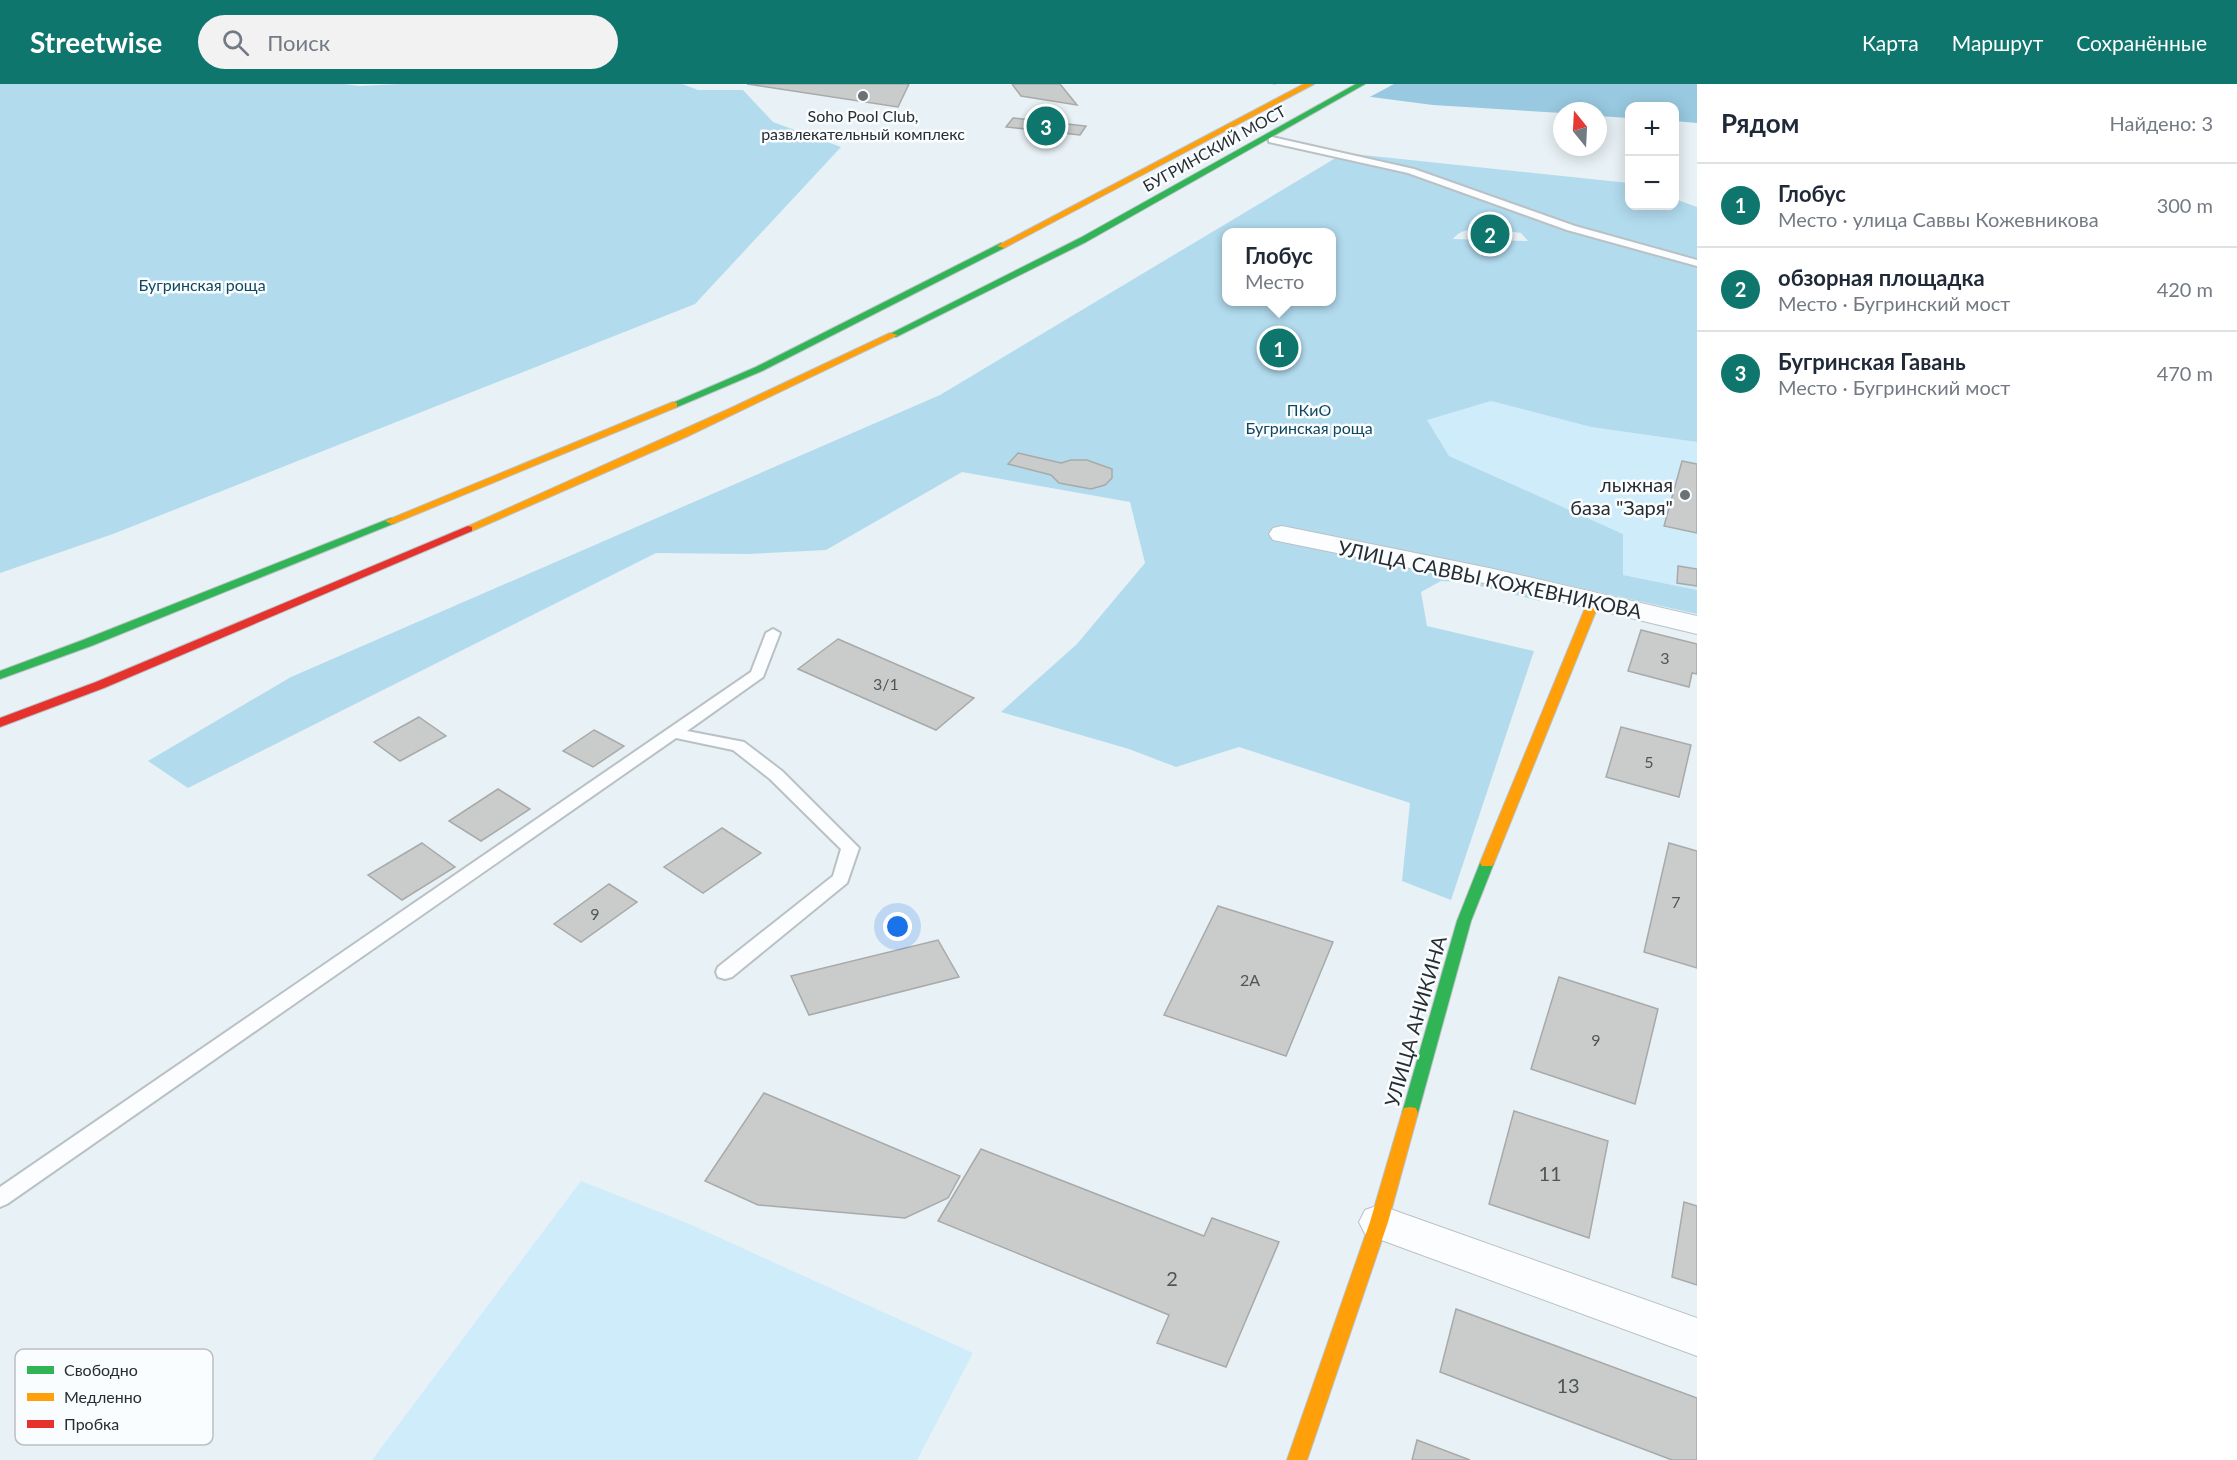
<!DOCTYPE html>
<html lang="ru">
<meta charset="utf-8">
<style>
:root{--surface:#fff;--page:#f2f2f3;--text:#1f2937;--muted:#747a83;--line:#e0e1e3;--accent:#0f766e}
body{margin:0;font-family:Lato,sans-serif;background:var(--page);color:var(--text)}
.controls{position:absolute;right:18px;top:18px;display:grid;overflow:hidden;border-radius:12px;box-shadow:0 3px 15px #0003}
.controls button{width:54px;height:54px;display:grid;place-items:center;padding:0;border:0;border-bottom:2px solid var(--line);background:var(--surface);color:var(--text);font:30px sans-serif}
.compass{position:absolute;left:1553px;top:18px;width:54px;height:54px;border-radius:50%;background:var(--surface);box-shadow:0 3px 15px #0003;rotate:342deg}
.you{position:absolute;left:898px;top:843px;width:21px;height:21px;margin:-15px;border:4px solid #fff;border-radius:50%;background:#1a73e8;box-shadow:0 0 0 9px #1a73e833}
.badge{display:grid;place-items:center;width:39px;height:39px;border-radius:50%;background:var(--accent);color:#fff;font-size:20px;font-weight:700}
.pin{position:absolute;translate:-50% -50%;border:3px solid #fff;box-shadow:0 2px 6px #0006}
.popup{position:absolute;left:1222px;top:144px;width:114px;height:78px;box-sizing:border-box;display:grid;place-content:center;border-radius:12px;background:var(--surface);filter:drop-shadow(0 2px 4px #0005);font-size:20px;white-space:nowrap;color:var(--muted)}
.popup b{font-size:22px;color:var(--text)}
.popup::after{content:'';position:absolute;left:50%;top:100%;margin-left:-12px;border:12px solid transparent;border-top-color:var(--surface)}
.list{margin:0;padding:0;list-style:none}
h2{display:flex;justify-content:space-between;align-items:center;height:78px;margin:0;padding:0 24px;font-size:26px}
h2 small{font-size:20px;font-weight:400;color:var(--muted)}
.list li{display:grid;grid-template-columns:39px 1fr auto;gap:18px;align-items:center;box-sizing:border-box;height:84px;padding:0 24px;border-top:2px solid var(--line)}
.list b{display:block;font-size:22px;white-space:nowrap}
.list p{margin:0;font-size:20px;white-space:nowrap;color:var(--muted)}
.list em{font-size:20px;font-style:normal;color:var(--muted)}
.icon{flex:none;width:33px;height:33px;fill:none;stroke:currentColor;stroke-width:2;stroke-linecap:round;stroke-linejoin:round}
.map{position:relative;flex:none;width:1697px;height:1376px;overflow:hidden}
header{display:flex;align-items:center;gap:36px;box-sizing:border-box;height:84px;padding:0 30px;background:var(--accent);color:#fff}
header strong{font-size:28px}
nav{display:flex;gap:33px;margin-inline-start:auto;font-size:21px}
.search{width:420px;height:54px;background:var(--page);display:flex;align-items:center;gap:15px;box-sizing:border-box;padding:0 21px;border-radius:33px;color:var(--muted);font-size:22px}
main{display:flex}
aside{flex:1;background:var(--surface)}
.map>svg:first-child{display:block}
</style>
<header>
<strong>Streetwise</strong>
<div class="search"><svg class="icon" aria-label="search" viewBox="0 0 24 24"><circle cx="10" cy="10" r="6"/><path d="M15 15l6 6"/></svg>Поиск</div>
<nav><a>Карта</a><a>Маршрут</a><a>Сохранённые</a></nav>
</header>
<main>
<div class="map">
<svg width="1697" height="1376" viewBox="0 0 1697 1376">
<rect width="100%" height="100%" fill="#e8f1f5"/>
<!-- green -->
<g fill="#cfecfa">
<path d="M 1491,317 L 1591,343 L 1697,358 L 1697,506 L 1623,491 L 1623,450 L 1449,372 L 1426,336 Z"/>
<path d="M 581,1097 L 687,1139 L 973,1269 L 917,1376 L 372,1376 Z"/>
</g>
<!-- forest -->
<g fill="#b2dbee" fill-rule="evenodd">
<path d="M 0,0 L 344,0 L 359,2 L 400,0 L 682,0 L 698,6 L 743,6 L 773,38 L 841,63 L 695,220 L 113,450 L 0,489 Z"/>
<path d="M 1344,69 L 1629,99 L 1630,122 L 1674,122 L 1675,115 L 1697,123 L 1697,358 L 1591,343 L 1491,317 L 1427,336 L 1449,372 L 1623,450 L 1623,491 L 1697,506 L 1697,530 L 1544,496 L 1540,517 L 1464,498 L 1441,497 L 1421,508 L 1427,542 L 1534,567 L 1451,816 L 1402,797 L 1410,719 L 1239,663 L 1176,683 L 1129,665 L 1001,628 L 1077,560 L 1145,479 L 1130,418 L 962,388 L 826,466 L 748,470 L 656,469 L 188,704 L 148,677 L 291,593 L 940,311 ZM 1489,144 L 1521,149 L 1528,157 L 1453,155 C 1461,144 1476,145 1489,144 ZM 1226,148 L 1332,148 L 1332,218 L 1226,218 Z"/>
</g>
<!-- water -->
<path fill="#98c9e0" d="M 1271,0 L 1697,0 L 1697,39 L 1675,37 L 1674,22 L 1630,22 L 1629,34 L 1598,32 L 1598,27 L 1562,27 L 1562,29 L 1433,21 Z"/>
<!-- pier -->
<path fill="#e8f1f5" d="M 1277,0 L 1394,0 L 1366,15 L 1271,3 Z"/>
<!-- building -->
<g fill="#cacccb" stroke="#a7aaa9" stroke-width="1.5">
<path d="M 747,0 L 909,0 L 898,23 Z"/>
<path d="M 1012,0 L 1060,0 L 1077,21 L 1021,12 Z"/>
<path d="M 1013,34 L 1086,42 L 1080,51 L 1006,43 Z"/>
<path d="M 1018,369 L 1061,379 L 1071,376 L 1087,376 L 1112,385 L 1112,394 L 1105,401 L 1091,405 L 1059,399 L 1051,391 L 1008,380 Z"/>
<path d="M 1682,377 L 1697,380 L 1697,449 L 1664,442 Z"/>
<path d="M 1678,482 L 1697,485 L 1697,502 L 1677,499 Z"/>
<path d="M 1641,546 L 1697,560 L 1697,590 L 1692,589 L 1689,603 L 1628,587 Z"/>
<path d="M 838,555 L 974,614 L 936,646 L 798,585 Z"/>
<path d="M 419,633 L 446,652 L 400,677 L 374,658 Z"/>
<path d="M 1621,643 L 1691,661 L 1679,713 L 1606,693 Z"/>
<path d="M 594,646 L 624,662 L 593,683 L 563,667 Z"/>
<path d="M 498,705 L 530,725 L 481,757 L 449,737 Z"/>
<path d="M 722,744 L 761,769 L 703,809 L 664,783 Z"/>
<path d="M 422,759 L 455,783 L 402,816 L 368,791 Z"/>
<path d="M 1669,759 L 1697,767 L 1697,884 L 1644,868 Z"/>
<path d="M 609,800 L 637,818 L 581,858 L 554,840 Z"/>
<path d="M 1218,822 L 1333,858 L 1286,972 L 1164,931 Z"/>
<path d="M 938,856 L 959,893 L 809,931 L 791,892 Z"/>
<path d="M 1559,893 L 1658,925 L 1635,1020 L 1531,985 Z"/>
<path d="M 764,1009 L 960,1092 L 948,1114 L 905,1134 L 758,1121 L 705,1097 Z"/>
<path d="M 1514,1027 L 1608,1057 L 1589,1154 L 1489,1120 Z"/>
<path d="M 981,1065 L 1204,1152 L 1212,1134 L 1279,1158 L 1226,1283 L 1157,1259 L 1169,1231 L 938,1137 Z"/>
<path d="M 1684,1118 L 1697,1122 L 1697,1201 L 1672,1193 Z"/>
<path d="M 1456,1225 L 1697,1314 L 1697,1376 L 1672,1376 L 1440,1288 Z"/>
<path d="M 1417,1356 L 1470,1376 L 1412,1376 Z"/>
</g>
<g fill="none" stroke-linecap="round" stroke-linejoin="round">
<defs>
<g id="lane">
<path d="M 1272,53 L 1414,85 L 1575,142 L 1697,176 L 1697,182 L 1567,146 L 1408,89 L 1269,58 L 1269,54 Z"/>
<path d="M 773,545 L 780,549 L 763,593 L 687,647 L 744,658 L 782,687 L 859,764 L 847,799 L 732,893 L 725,895 L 718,893 L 716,888 L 718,883 L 833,792 L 841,765 L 770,695 L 733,666 L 676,654 L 7,1120 L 0,1123 L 0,1103 L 751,588 L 766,549 Z"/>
</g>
<g id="street">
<path d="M 1282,442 L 1489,484 L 1697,532 L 1697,550 L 1489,500 L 1273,456 L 1269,450 L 1273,444 Z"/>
<path d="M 1379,1121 L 1697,1234 L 1697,1272 L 1365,1150 L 1359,1138 L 1365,1126 Z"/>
</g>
<g id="fast">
<path d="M 1356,0 L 1365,0 L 1086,158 L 896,253 L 888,251 L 1080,154 Z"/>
<path d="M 1001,159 L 1005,162 L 1004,164 L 762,287 L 677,323 L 673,324 L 668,321 L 756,283 Z"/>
<path d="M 391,434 L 397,437 L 395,439 L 91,562 L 0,595 L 0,587 L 83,556 Z"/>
<path d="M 1487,774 L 1494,779 L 1471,837 L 1418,1029 L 1416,1034 L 1410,1035 L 1404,1034 L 1402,1029 L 1457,837 L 1480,779 Z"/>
</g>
<g id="slow">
<path d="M 1304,0 L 1314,0 L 1004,164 L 997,162 Z"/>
<path d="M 890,249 L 898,251 L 686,353 L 472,447 L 468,448 L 462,445 L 731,324 Z"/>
<path d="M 673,318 L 677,319 L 677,323 L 395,439 L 391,440 L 385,437 Z"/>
<path d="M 1594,513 L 1600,517 L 1494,779 L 1492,782 L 1482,782 L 1480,779 L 1588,517 Z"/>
<path d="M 1410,1023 L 1416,1024 L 1418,1029 L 1388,1138 L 1307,1376 L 1287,1376 L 1370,1138 L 1402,1029 L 1404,1024 Z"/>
</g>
<path id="jam" d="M 468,442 L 472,443 L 472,447 L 104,604 L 0,643 L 0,634 L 96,598 Z"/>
</defs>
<!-- lane casing -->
<use href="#lane" stroke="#bac1c5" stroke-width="4"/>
<!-- street casing -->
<use href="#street" stroke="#bac1c5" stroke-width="2"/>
<!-- fast casing -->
<use href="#fast" stroke="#bac1c5" stroke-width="2"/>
<!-- slow casing -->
<use href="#slow" stroke="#bac1c5" stroke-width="2"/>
<!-- jam casing -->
<use href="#jam" stroke="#bac1c5" stroke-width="2"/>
<!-- lane -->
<use href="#lane" fill="#fcfdfe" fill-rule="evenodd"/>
<!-- street -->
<use href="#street" fill="#fcfdfe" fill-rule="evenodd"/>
<!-- fast -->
<use href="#fast" fill="#30b455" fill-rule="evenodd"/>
<!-- slow -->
<use href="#slow" fill="#ff9f0a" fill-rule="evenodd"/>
<!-- jam -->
<use href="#jam" fill="#e5322d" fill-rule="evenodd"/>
</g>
<!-- markers -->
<g fill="#6b7276" stroke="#fafdff" stroke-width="2">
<circle cx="863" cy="12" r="6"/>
<circle cx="1685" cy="411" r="6"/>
</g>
<g text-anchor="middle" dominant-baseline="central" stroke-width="5" stroke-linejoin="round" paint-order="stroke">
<!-- far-poi labels -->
<g font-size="16" fill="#272d31" stroke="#fafdff">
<text x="863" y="31">Soho Pool Club,<tspan x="863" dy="18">развлекательный комплекс</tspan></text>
</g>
<!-- far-street labels -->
<g font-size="16" fill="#272d31" stroke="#fafdff">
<text transform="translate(1214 64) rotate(-29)">БУГРИНСКИЙ МОСТ</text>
</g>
<!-- far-park labels -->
<g font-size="16" fill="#10485e" stroke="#fafdff">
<text x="202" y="200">Бугринская роща</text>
<text x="1309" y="325">ПКиО<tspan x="1309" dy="18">Бугринская роща</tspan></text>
</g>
<!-- number labels -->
<g font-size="16" fill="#505558">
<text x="1665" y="573">3</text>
<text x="886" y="599">3/1</text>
<text x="1649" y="677">5</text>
<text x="1676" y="817">7</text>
<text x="595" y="829">9</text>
<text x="1250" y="895">2А</text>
<text x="1596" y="955">9</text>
</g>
<!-- poi labels -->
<g font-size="20" fill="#272d31" stroke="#fafdff" text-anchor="end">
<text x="1673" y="400">лыжная<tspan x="1673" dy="23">база "Заря"</tspan></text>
</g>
<!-- street labels -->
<g font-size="20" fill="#272d31" stroke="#fafdff">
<text transform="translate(1490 495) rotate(12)">УЛИЦА САВВЫ КОЖЕВНИКОВА</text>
<text transform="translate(1415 937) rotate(-74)">УЛИЦА АНИКИНА</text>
</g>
<!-- near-number labels -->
<g font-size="20" fill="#505558">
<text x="1550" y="1089">11</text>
<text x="1172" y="1194">2</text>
<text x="1568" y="1301">13</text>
</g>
</g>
<!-- legend -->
<rect x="15" y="1265" width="198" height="96" rx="9" fill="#fafdff" stroke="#bbbfc1" stroke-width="1.5"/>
<rect x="27" y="1282" width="27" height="8" fill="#30b455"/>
<rect x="27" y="1309" width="27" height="8" fill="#ff9f0a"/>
<rect x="27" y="1336" width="27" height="8" fill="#e5322d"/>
<g font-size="16" fill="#272d31">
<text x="64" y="1292">Свободно</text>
<text x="64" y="1319">Медленно</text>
<text x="64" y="1346">Пробка</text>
</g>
</svg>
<div class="controls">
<button>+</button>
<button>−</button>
</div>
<svg class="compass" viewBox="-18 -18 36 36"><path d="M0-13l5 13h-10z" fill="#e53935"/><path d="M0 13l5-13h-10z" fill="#747a83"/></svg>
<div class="you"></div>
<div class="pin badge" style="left:1279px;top:264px">1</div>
<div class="popup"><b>Глобус</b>Место</div>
<div class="pin badge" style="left:1490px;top:150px">2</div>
<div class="pin badge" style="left:1046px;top:42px">3</div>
</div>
<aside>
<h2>Рядом<small>Найдено: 3</small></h2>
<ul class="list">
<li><span class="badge">1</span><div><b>Глобус</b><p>Место · улица Саввы Кожевникова</p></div><em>300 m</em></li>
<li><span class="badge">2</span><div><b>обзорная площадка</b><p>Место · Бугринский мост</p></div><em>420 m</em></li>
<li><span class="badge">3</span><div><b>Бугринская Гавань</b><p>Место · Бугринский мост</p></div><em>470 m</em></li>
</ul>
</aside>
</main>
